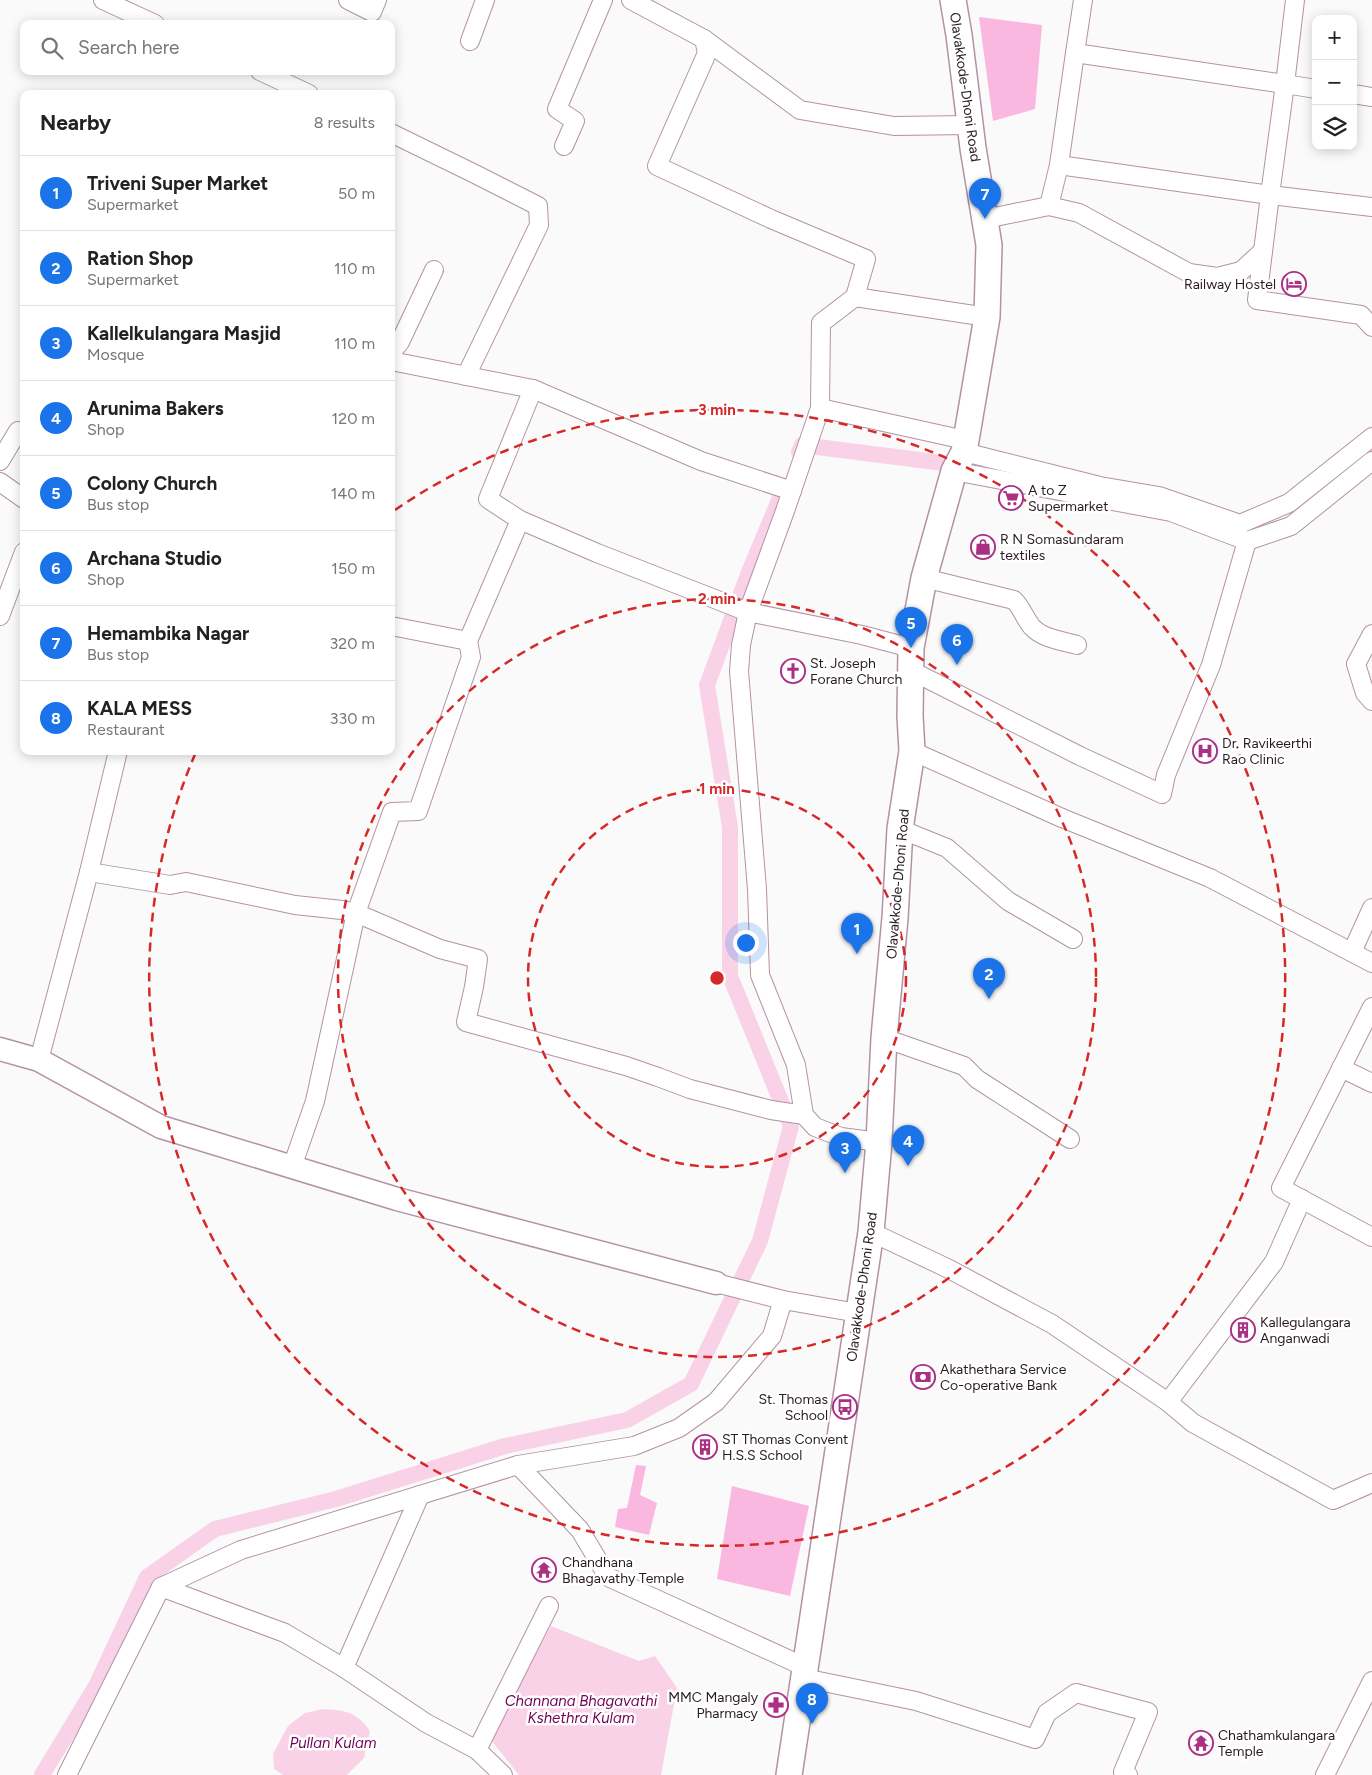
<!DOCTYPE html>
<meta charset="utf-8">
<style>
:root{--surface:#fff;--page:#f6f6f6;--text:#222;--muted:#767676;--line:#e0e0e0;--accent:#1a73e8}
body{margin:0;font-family:Figtree,sans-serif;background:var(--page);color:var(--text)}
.controls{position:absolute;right:15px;top:15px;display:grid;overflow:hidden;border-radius:10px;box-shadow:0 2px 12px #0003}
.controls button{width:45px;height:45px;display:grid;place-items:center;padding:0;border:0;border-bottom:1px solid var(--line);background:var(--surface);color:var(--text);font:25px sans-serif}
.you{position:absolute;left:745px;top:942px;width:18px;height:18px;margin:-12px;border:4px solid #fff;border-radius:50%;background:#1a73e8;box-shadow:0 0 0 8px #1a73e833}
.badge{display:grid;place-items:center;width:32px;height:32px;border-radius:50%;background:var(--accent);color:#fff;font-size:16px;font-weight:700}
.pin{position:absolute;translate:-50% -41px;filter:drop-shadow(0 1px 2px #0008)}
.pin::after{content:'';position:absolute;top:26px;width:18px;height:15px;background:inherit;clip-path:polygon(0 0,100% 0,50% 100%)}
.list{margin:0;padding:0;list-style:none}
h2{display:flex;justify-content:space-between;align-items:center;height:65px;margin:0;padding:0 20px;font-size:21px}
h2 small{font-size:16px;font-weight:400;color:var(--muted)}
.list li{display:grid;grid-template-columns:32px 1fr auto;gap:15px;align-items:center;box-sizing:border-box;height:75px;padding:0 20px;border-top:1px solid var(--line)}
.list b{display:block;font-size:19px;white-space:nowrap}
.list p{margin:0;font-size:16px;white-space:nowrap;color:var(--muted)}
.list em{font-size:16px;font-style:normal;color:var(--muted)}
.icon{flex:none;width:28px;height:28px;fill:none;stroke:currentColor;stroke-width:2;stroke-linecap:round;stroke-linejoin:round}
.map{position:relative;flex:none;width:1372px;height:1775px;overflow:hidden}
.search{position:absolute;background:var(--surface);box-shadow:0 2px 12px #0003;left:20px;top:20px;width:375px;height:55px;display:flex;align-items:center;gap:12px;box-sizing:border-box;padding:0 18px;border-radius:10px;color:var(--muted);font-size:19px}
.panel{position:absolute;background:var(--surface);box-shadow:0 2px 12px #0003;left:20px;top:90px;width:375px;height:665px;border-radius:10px}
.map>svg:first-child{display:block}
</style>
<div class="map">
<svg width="1372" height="1775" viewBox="0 0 1372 1775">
<rect width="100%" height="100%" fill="#fafafa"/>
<!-- green -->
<g fill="#fab7df">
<path d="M 979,17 L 1042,25 L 1035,109 L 993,121 Z"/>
<path d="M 636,1465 L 646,1466 L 640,1495 L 657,1503 L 649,1535 L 615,1527 L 618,1509 L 627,1508 Z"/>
<path d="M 732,1486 L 809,1506 L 790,1596 L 717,1579 Z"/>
</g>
<!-- water -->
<g fill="#f9d2e8">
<path d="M 551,1626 L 639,1661 L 655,1656 L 677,1688 L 661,1775 L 519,1775 L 490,1739 Z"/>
<path d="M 323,1709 C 345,1710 357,1712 370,1731 L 364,1758 L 347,1775 L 283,1775 L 274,1769 L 273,1754 L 288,1726 L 305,1713 Z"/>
</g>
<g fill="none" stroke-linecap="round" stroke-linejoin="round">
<!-- canal -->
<g stroke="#f9d2e8" stroke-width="16">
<path d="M 799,452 L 802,445 L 943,463"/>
<path d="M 1338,478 L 1372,449"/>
<path d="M 42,1775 L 96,1686 L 147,1577 L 215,1529 L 336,1499 L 505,1446 L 627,1420 L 691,1384 L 760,1241 L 791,1126 L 730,976 L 730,827 L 707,685 L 749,572 L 779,500"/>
</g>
<defs>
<g id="minor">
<path d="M 103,0 L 155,24"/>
<path d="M 348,0 L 372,12 L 377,0"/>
<path d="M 631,0 L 704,39 L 707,53 L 657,166 L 771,219 L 866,259 L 855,297 L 987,317"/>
<path d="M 1083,0 L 1075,53 L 1285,84 L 1295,0"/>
<path d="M 704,39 L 800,110 L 894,126 L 970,125"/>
<path d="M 470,41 L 485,0"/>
<path d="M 1075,53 L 1059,165 L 1270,195 L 1257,300 L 1361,315 L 1372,327"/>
<path d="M 260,71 L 309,94"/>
<path d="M 1316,89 L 1285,84 L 1270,195 L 1372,207"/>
<path d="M 1353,94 L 1372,97"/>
<path d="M 391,133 L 475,174 L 538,206 L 539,225 L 466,376"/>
<path d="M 564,146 L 575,121 L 557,109 L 603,0"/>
<path d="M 1049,206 L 1079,213 L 1189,273 L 1217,277 L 1241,271 L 1263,251"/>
<path d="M 985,219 L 1049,206 L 1059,165"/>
<path d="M 855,297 L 821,323 L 820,408 L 965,440"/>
<path d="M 391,353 L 400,342 L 434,270"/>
<path d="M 391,361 L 533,389 L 488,499 L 520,520 L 597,553 L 748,612 L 785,511 L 820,408"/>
<path d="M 533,389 L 701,461 L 792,491"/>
<path d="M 964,452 L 1100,486 L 1159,496 L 1240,524 L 1289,503 L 1372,437"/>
<path d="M 0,461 L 18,431"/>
<path d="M 954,471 L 1171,512 L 1247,541 L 1291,526 L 1372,461"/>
<path d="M 0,482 L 24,499"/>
<path d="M 924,578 L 1014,600 C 1022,608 1025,619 1032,627 C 1043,639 1063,641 1077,645"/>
<path d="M 0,616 L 24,552"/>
<path d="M 391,626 L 468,641"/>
<path d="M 1372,634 L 1356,664 L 1365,693 L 1372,701"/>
<path d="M 910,670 L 1080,756 L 1162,794 L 1166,775 L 1211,665 L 1247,541"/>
<path d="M 912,751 L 1062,818 L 1210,878 L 1372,963"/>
<path d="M 900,829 L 947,848 L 1008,901 L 1073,939"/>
<path d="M 89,872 L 170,885 L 186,882 L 295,905 L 342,910 L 356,913 L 440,949 L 478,959 L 474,987 L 466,1022 L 626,1066 L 658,1077 L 690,1089 L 771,1110 L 804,1115"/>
<path d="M 1352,952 L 1372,908"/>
<path d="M 1372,1007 L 1281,1188 L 1372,1237"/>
<path d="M 884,1038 L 964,1066 L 977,1079 L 1070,1139"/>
<path d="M 39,1060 L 89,872 L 118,751"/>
<path d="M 1341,1068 L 1372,1083"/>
<path d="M 879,1142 L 841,1137 L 815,1127 L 804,1115 L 796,1065 L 760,975 L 757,889 L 739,671 L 741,645 L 748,612 L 862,635 L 911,648"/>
<path d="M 292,1167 L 315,1101 L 356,913 L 392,812 L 418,811 L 471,657 L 468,641 L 520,520"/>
<path d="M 871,1232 L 949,1269 L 1052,1324 L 1168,1402 L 1193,1423 L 1333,1500 L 1372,1483"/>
<path d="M 716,1283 L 783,1300 L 858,1313"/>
<path d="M 1168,1402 L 1274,1262 L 1302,1199"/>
<path d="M 518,1465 L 580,1530 L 608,1577 L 805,1667"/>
<path d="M 161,1587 L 285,1633 L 344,1668 L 426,1723 L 477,1750 L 503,1775"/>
<path d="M 344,1668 L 420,1495"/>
<path d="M 804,1678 L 916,1701 L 1035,1739 L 1047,1713 L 1076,1693 L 1148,1712 L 1123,1772 L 1128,1775"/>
<path d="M 477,1750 L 549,1606"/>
<path d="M 67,1775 L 161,1587 L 241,1550 L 518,1465 L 634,1446 L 679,1428 L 716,1402 L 772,1336 L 783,1300"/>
<path d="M 1325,1775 L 1372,1681"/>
</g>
<path id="tertiary" d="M 0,1049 L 39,1060 L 161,1127 L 397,1199 L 716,1283"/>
<path id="secondary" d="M 789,1775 L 871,1232 L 879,1142 L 884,1038 L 895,918 L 900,829 L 912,751 L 910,716 L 911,648 L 924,578 L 954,471 L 964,452 L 987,317 L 989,245 L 973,148 L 959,35 L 953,0"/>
</defs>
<!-- minor casing -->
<use href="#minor" stroke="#b392a5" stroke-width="20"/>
<!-- tertiary casing -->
<use href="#tertiary" stroke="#b392a5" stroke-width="25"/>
<!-- secondary casing -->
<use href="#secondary" stroke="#b392a5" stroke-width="28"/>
<!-- minor -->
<use href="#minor" stroke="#fff" stroke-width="18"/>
<!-- tertiary -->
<use href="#tertiary" stroke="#fff" stroke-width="22"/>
<!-- secondary -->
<use href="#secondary" stroke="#fff" stroke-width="25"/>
</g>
<!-- distance rings -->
<g fill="none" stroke="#d62828" stroke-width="2.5" stroke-dasharray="9 6">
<circle cx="717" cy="978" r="189"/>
<circle cx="717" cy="978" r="379"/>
<path d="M395 510A568 568 0 1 1 196 752"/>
</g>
<!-- icons -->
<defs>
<symbol id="hotel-ring" viewBox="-11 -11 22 22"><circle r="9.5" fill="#fff" stroke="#aa3084" stroke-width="1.5"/><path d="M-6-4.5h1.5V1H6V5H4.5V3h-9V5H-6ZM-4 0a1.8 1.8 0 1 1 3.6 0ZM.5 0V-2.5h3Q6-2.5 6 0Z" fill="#aa3084"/></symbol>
<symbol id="supermarket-ring" viewBox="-11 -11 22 22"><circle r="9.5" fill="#fff" stroke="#aa3084" stroke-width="1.5"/><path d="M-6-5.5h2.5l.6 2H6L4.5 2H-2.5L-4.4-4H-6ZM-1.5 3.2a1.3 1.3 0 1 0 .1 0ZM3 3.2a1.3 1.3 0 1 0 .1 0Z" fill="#aa3084"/></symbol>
<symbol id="shop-ring" viewBox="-11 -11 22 22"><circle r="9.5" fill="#fff" stroke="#aa3084" stroke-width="1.5"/><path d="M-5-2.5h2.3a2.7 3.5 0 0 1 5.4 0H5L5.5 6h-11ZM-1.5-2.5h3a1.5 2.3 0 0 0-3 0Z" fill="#aa3084"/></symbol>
<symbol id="church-ring" viewBox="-11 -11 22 22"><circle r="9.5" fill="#fff" stroke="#aa3084" stroke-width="1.5"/><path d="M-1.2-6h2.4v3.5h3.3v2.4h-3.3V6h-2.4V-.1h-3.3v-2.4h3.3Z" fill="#aa3084"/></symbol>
<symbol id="hospital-ring" viewBox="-11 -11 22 22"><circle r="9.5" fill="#fff" stroke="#aa3084" stroke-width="1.5"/><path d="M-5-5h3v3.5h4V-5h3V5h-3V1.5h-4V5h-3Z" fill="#aa3084"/></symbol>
<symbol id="building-ring" viewBox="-11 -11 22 22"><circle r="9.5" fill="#fff" stroke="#aa3084" stroke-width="1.5"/><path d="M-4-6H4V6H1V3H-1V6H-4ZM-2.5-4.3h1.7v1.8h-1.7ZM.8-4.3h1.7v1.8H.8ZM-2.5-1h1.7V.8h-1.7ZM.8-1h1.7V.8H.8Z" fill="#aa3084"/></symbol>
<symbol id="bank-ring" viewBox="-11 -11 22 22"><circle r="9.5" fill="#fff" stroke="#aa3084" stroke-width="1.5"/><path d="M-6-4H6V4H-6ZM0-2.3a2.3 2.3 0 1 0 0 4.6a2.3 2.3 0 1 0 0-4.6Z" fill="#aa3084"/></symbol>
<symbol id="bus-ring" viewBox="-11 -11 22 22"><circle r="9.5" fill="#fff" stroke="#aa3084" stroke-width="1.5"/><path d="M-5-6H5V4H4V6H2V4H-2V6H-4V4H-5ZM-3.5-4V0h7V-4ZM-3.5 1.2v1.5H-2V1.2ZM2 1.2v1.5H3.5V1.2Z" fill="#aa3084"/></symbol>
<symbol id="temple-ring" viewBox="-11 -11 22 22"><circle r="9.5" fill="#fff" stroke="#aa3084" stroke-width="1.5"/><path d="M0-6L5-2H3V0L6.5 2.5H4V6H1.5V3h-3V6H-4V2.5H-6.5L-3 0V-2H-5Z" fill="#aa3084"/></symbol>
<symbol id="pharmacy-ring" viewBox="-11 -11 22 22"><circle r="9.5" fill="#fff" stroke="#aa3084" stroke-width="1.5"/><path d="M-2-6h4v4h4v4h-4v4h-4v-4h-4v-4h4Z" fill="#aa3084"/></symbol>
</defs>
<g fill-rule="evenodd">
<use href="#hotel-ring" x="1280" y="270" width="28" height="28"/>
<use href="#supermarket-ring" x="997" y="484" width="28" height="28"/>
<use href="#shop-ring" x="969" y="533" width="28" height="28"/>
<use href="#church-ring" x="779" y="657" width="28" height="28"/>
<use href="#hospital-ring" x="1191" y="737" width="28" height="28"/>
<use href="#building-ring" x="1229" y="1316" width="28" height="28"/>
<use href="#bank-ring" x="909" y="1363" width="28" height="28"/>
<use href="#bus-ring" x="831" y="1393" width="28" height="28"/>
<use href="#building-ring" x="691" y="1433" width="28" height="28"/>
<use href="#temple-ring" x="530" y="1556" width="28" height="28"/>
<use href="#pharmacy-ring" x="762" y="1691" width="28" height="28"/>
<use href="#temple-ring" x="1187" y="1729" width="28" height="28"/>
</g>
<g text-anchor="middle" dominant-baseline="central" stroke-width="5" stroke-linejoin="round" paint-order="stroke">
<!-- street labels -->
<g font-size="14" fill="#281b23" stroke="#fff">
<text transform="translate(965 87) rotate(82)">Olavakkode-Dhoni Road</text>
<text transform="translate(898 884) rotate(-85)">Olavakkode-Dhoni Road</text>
<text transform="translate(862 1287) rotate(-82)">Olavakkode-Dhoni Road</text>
</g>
<!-- poi labels -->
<g font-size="14" fill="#281b23" stroke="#fff" text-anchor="start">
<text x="1276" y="284" text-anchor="end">Railway Hostel</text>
<text x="1028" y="490">A to Z<tspan x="1028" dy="16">Supermarket</tspan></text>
<text x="1000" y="539">R N Somasundaram<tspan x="1000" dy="16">textiles</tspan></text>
<text x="810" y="663">St. Joseph<tspan x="810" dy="16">Forane Church</tspan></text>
<text x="1222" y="743">Dr. Ravikeerthi<tspan x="1222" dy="16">Rao Clinic</tspan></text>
<text x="1260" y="1322">Kallegulangara<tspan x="1260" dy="16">Anganwadi</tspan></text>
<text x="940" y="1369">Akathethara Service<tspan x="940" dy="16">Co-operative Bank</tspan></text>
<text x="828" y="1399" text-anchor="end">St. Thomas<tspan x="828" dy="16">School</tspan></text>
<text x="722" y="1439">ST Thomas Convent<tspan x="722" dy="16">H.S.S School</tspan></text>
<text x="562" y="1562">Chandhana<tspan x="562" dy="16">Bhagavathy Temple</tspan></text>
<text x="758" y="1697" text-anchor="end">MMC Mangaly<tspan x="758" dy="16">Pharmacy</tspan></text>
<text x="1218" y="1735">Chathamkulangara<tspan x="1218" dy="16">Temple</tspan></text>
</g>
<!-- water labels -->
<g font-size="15" font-style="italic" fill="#710055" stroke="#fff">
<text x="581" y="1701">Channana Bhagavathi<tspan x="581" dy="17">Kshethra Kulam</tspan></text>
<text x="333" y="1743">Pullan Kulam</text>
</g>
</g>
<circle cx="717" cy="978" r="8" fill="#d62828" stroke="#fff" stroke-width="2.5"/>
<g font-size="15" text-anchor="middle" font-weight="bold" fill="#d62828" stroke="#fff" stroke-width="5" stroke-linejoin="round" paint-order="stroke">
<text x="717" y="415">3 min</text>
<text x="717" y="604">2 min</text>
<text x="717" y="794">1 min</text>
</g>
</svg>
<div class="controls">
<button>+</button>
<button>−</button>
<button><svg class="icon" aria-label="layers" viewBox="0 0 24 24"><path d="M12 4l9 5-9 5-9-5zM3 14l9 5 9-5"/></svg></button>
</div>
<div class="you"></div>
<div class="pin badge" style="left:857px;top:954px">1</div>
<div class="pin badge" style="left:989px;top:999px">2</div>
<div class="pin badge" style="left:845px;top:1173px">3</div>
<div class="pin badge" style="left:908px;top:1166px">4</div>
<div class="pin badge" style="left:911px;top:648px">5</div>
<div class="pin badge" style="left:957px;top:665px">6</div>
<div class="pin badge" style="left:985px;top:219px">7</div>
<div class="pin badge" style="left:812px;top:1724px">8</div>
<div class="search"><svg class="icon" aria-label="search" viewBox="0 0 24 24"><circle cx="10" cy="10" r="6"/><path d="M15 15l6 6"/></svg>Search here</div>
<section class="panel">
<h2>Nearby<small>8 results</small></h2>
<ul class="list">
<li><span class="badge">1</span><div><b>Triveni Super Market</b><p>Supermarket</p></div><em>50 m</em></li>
<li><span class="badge">2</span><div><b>Ration Shop</b><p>Supermarket</p></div><em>110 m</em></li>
<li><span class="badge">3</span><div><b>Kallelkulangara Masjid</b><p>Mosque</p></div><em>110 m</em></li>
<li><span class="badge">4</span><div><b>Arunima Bakers</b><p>Shop</p></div><em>120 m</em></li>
<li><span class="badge">5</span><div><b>Colony Church</b><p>Bus stop</p></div><em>140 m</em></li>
<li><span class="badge">6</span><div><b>Archana Studio</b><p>Shop</p></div><em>150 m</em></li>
<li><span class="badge">7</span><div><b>Hemambika Nagar</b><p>Bus stop</p></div><em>320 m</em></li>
<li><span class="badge">8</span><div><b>KALA MESS</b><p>Restaurant</p></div><em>330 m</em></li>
</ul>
</section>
</div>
